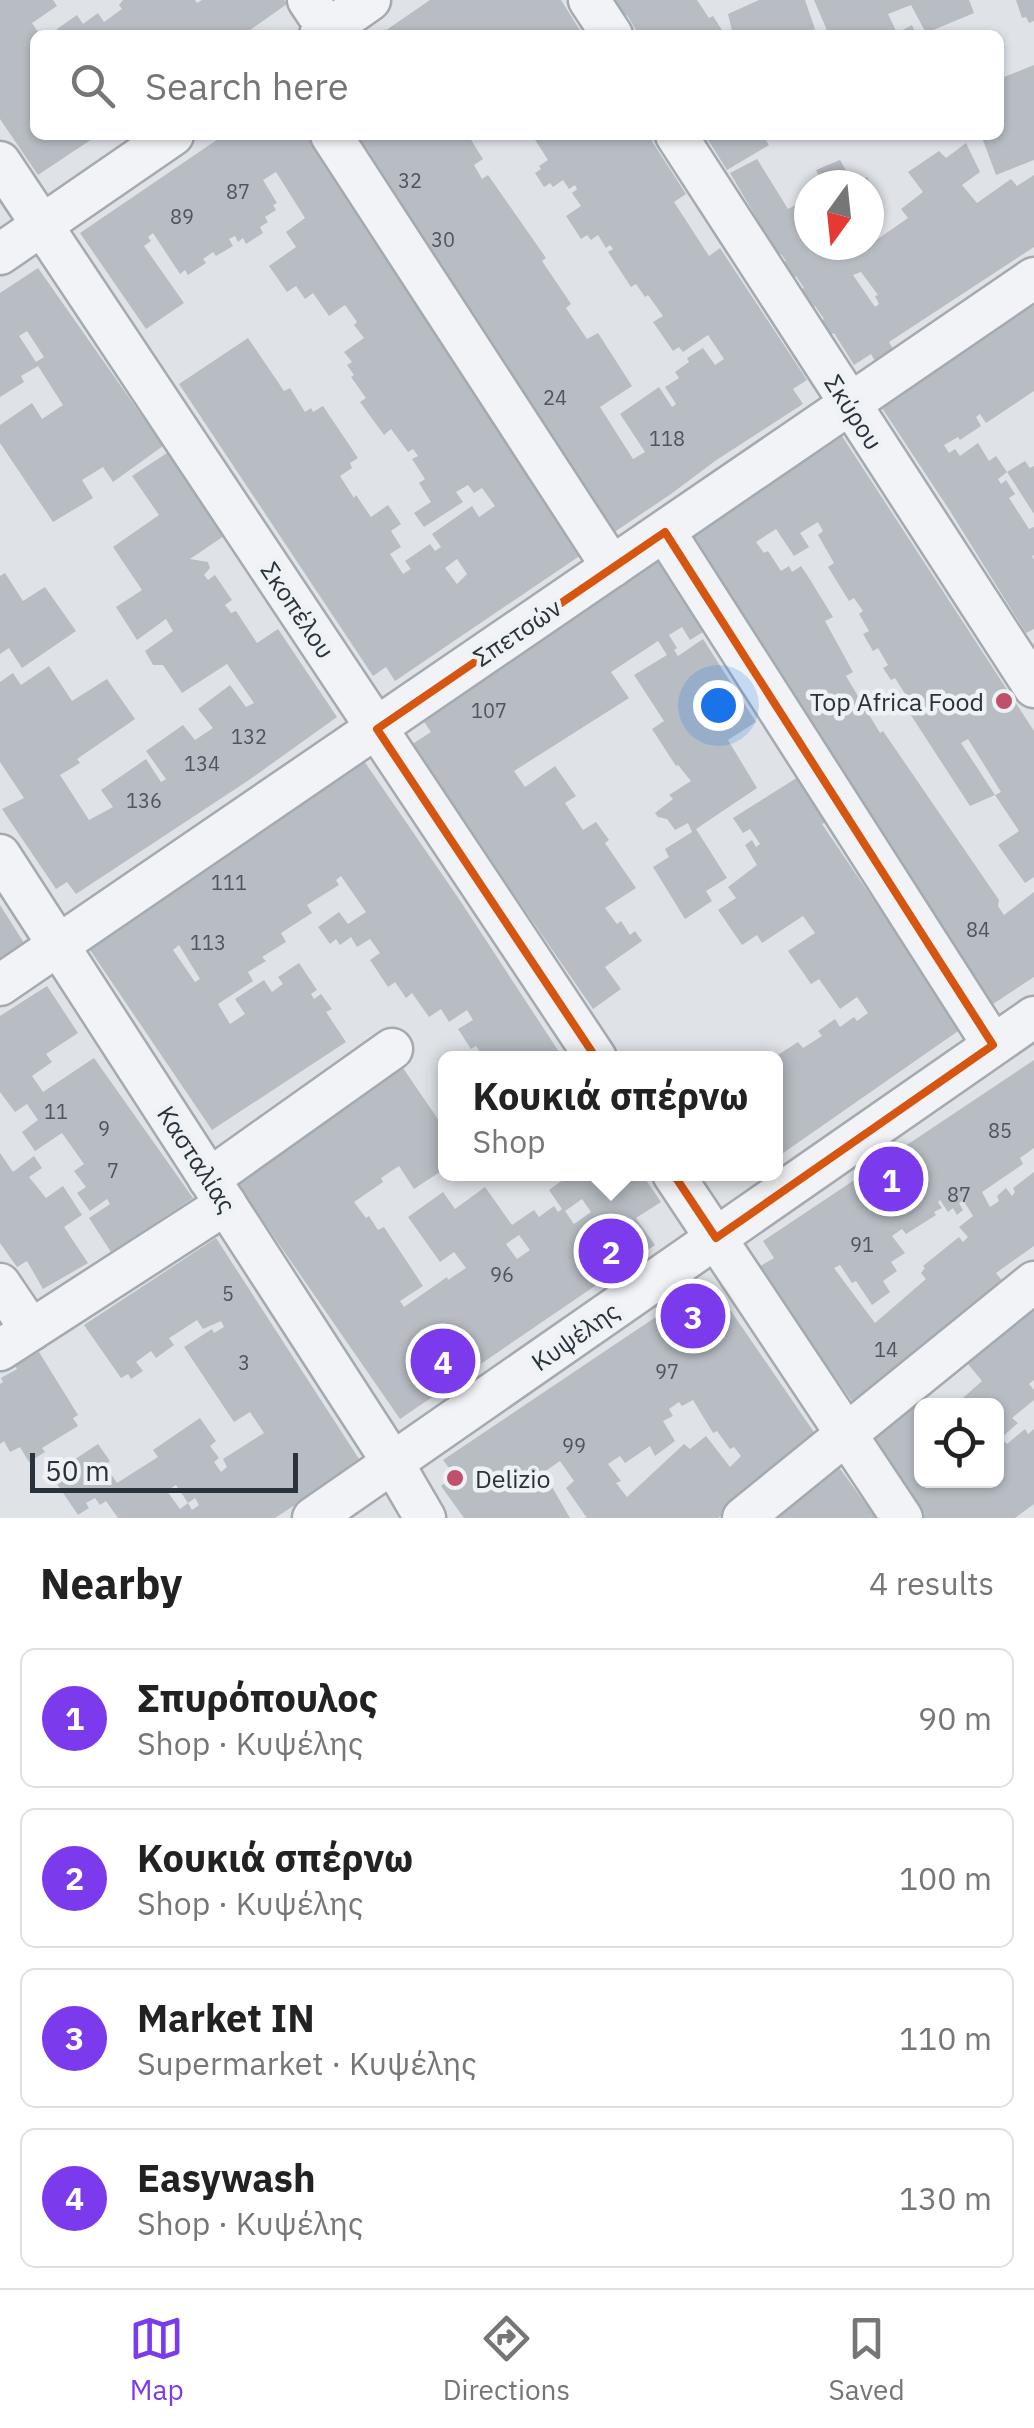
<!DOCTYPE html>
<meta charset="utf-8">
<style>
:root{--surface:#fff;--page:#f6f6f6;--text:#222;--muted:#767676;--line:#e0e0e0;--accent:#7c3aed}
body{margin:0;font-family:"IBM Plex Sans",sans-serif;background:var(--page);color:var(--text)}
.controls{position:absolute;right:30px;bottom:30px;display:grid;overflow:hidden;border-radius:15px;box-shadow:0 2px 8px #0004}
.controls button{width:90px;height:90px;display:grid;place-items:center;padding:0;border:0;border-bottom:2px solid var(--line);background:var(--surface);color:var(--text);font:50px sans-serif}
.compass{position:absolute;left:794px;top:170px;width:90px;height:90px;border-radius:50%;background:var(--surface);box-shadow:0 2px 8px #0004;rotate:195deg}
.scale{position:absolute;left:30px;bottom:25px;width:268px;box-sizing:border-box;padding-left:10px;border:5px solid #2a323c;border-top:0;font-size:28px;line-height:35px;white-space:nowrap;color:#2a323c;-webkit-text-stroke:8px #eef2f5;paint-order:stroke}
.you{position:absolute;left:718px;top:705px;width:35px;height:35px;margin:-25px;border:8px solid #fff;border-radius:50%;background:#1a73e8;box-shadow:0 0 0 15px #1a73e833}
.badge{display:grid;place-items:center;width:65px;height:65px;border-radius:50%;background:var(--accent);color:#fff;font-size:32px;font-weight:700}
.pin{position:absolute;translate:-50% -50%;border:5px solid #fff;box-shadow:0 2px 10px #0006}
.popup{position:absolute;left:438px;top:1051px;width:345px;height:130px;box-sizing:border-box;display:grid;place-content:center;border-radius:15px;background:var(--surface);filter:drop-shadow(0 2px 8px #0005);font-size:32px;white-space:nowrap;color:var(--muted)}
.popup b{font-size:38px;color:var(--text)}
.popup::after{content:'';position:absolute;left:50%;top:100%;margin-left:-20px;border:20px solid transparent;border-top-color:var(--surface)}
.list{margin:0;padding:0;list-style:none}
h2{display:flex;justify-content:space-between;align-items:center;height:130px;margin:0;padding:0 40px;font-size:42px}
h2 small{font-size:32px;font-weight:400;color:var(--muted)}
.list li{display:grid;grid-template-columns:65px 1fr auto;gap:30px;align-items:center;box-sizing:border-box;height:140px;margin:0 20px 20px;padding:0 20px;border:2px solid var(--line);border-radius:15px}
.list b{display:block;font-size:38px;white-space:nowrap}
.list p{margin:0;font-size:32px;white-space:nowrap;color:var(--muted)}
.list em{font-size:32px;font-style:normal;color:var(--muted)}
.icon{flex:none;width:55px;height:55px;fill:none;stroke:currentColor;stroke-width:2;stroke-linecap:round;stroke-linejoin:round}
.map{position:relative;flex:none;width:1034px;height:1518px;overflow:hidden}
.search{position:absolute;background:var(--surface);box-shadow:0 2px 8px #0004;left:30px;right:30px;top:30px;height:110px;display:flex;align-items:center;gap:25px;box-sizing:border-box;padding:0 35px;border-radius:15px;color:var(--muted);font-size:38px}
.sheet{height:770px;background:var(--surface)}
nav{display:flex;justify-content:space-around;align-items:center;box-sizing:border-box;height:140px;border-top:2px solid var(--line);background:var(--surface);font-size:28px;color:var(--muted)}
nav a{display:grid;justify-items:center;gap:5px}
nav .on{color:var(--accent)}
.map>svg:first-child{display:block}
</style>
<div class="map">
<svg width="1034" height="1518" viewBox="0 0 1034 1518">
<rect width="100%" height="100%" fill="#dfe3e7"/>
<!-- building -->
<g fill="#b7bdc3" fill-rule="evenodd">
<path d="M 0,0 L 53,0 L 57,6 L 32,23 L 40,35 L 35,35 L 35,135 L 98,135 L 38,175 L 0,119 Z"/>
<path d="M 123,0 L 195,0 L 197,3 L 202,0 L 284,0 L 287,4 L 243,35 L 61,35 L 57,29 L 77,15 L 83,24 L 98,13 L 104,22 L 122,9 L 119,5 Z"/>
<path d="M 430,0 L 561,0 L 583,35 L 531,35 L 515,32 L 509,35 L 379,35 Z"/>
<path d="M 611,0 L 697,0 L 709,18 L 713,16 L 725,35 L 639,35 L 627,15 L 621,18 Z"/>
<path d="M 759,0 L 805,0 L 815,29 L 800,35 L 733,35 L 728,14 Z"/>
<path d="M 814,0 L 969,0 L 974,13 L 926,33 L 911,5 L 888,14 L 897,33 L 912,25 L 916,35 L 829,35 Z"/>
<path d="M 1016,0 L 1034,0 L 1034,21 L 1029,23 L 1026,17 L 1022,18 Z"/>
<path d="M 1034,65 L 1034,160 L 996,175 L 981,135 L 999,135 L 999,79 Z"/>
<path d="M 224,135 L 307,135 L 584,553 L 395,681 L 386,667 L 373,676 L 179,384 L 248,338 L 284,391 L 290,388 L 305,412 L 311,408 L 313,412 L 323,406 L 358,458 L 350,463 L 352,468 L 340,476 L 354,498 L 356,495 L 371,517 L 388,505 L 401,524 L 391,531 L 401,547 L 390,554 L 403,574 L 411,569 L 405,561 L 430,544 L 435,551 L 441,547 L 432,534 L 472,506 L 479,517 L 495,506 L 482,488 L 474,493 L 468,485 L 456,492 L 463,502 L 424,527 L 414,513 L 431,502 L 419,483 L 425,479 L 412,459 L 418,456 L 413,449 L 408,452 L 391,429 L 384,435 L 360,402 L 366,398 L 351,377 L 354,375 L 347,365 L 352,362 L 344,352 L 364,338 L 354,325 L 357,322 L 345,305 L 329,316 L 313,293 L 305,299 L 296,286 L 287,292 L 269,266 L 296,247 L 286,232 L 305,218 L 276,172 L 263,180 L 277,203 L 273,205 L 276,210 L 265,217 L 268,222 L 260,227 L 263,233 L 246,244 L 243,238 L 238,242 L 235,236 L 229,239 L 233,246 L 216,256 L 213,252 L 203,259 L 206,263 L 188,275 L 185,270 L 180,274 L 153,233 L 148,237 L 151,241 L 144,246 L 184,303 L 146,329 L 80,233 ZM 457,559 L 467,574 L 457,584 L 445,568 Z"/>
<path d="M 350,135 L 453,135 L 455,138 L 460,135 L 468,135 L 483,159 L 474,165 L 482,179 L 488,175 L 546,258 L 542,261 L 571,304 L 566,308 L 587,339 L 598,333 L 632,386 L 600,407 L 633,459 L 645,452 L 620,414 L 659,387 L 672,407 L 676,404 L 665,387 L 679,378 L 675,372 L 689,362 L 687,358 L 703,348 L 715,365 L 724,359 L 708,335 L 683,352 L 679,347 L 673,351 L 653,322 L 663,316 L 648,295 L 645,297 L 636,284 L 631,287 L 608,252 L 613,249 L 610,245 L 606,248 L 598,235 L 591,240 L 587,235 L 581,239 L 566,216 L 581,206 L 572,193 L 577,189 L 575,185 L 569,189 L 563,180 L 553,187 L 550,183 L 544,187 L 535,173 L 541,169 L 539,166 L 548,160 L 532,135 L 648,135 L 686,194 L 674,202 L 709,256 L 720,248 L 807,380 L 793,389 L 803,404 L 715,461 L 671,494 L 610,535 Z"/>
<path d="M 705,135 L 771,135 L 765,139 L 769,145 L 727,170 Z"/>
<path d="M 966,143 L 980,172 L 962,185 L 977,203 L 1011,179 L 1017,186 L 1034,175 L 1034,247 L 889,342 L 893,349 L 875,361 L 871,354 L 854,365 L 834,333 L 827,337 L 818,323 L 824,319 L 815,306 L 812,308 L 800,290 L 804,288 L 796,276 L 793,278 L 782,263 L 786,261 L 781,254 L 779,256 L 730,173 L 757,159 L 788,209 L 809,198 L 809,245 L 817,245 L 821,252 L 831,245 L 869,245 L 908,218 L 901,209 L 923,192 L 908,172 L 939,151 L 946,158 ZM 861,272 L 878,295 L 875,296 L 879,304 L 875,307 L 853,275 Z"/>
<path d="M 840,160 L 853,183 L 867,177 L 876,194 L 869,197 L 869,185 L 824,185 L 816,170 Z"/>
<path d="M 38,268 L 163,446 L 113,482 L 103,467 L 82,480 L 93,498 L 53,522 L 0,443 L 0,425 L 32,403 L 42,419 L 63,405 L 38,366 L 21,376 L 24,382 L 0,397 L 0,293 ZM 27,331 L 44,357 L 36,362 L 19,336 Z"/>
<path d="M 1034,303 L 1034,391 L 986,423 L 980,414 L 976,417 L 981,426 L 960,440 L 958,437 L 944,445 L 949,453 L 955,449 L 960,456 L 978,443 L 989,461 L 996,456 L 1007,472 L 998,479 L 1001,484 L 1006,480 L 1015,494 L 1009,498 L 1029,529 L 1034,527 L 1034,555 L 1032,556 L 1034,560 L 1034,629 L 1026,633 L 950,511 L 882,408 Z"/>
<path d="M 840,433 L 1034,731 L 1034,877 L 1025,883 L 998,845 L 1019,831 L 995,795 L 970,806 L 901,700 L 907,697 L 895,678 L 891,680 L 883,668 L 888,665 L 878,648 L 873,651 L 863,634 L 869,631 L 859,614 L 863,611 L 854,598 L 849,601 L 828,567 L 834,563 L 818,535 L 823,531 L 818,522 L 800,533 L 809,547 L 794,556 L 776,529 L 756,542 L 764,553 L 768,551 L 781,571 L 789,566 L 792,572 L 801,566 L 809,578 L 833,617 L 825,621 L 853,672 L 846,676 L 880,733 L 883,731 L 999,900 L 998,906 L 1004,915 L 1034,892 L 1034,977 L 987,1008 L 686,539 ZM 968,739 L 1001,792 L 995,795 L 961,743 Z"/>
<path d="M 167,453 L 224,536 L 190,559 L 208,562 L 210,568 L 204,575 L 208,580 L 215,575 L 232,600 L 225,605 L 231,613 L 236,611 L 257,643 L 278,629 L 337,717 L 249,780 L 76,894 L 67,882 L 56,889 L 2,809 L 24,798 L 0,762 L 0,682 L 13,673 L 21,685 L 49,666 L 72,701 L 107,679 L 135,719 L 77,759 L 80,763 L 60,775 L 89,820 L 113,807 L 101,790 L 146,759 L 161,782 L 166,779 L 146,751 L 183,725 L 195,740 L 213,728 L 198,709 L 230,685 L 246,707 L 254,703 L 227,664 L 182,693 L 163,665 L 153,665 L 145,651 L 173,631 L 166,619 L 137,640 L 116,607 L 142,590 L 113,547 L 159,515 L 132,476 Z"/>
<path d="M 1025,461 L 1030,468 L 1034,466 L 1034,514 L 1007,472 Z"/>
<path d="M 657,560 L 703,632 L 690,640 L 682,627 L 669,635 L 677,648 L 674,650 L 678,656 L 703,639 L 756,722 L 728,740 L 757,788 L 696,829 L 727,878 L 706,891 L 712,901 L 685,919 L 653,867 L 669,857 L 665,849 L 692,832 L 688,823 L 675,830 L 667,819 L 658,817 L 655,813 L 673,799 L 669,795 L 691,781 L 678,765 L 676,766 L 652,729 L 664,721 L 634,675 L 667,655 L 658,641 L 611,672 L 629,698 L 514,771 L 525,787 L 555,766 L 576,796 L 565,803 L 583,830 L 596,822 L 609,840 L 605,843 L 636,888 L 605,908 L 617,924 L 621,921 L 630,935 L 635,931 L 642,941 L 605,967 L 621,989 L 593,1009 L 411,745 L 431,732 L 420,716 Z"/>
<path d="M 5,573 L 23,601 L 45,587 L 76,631 L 22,668 L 9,648 L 0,654 L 0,576 Z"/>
<path d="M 364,761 L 459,899 L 563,1058 L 484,1058 L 476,1046 L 471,1049 L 458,1029 L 473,1020 L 467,1010 L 449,1022 L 441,1009 L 429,1017 L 412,993 L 406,998 L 395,982 L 388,987 L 370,960 L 380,953 L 370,939 L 357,947 L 351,937 L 340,945 L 336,939 L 330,944 L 318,927 L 339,912 L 348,924 L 366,912 L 341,876 L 336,880 L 339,885 L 307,905 L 312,913 L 281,933 L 286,942 L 262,957 L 266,961 L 248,972 L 253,981 L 218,1004 L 230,1024 L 245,1014 L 235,999 L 264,980 L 272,992 L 283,984 L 278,977 L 299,963 L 317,990 L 311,994 L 314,999 L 321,994 L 332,1009 L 326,1012 L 346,1042 L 212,1130 L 88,947 ZM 179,945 L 200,979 L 195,982 L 173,950 Z"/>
<path d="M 798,777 L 826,822 L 822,824 L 961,1029 L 776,1158 L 776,1056 L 798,1042 L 803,1048 L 822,1036 L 818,1031 L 835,1019 L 840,1027 L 854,1017 L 857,1021 L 868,1013 L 857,997 L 840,1009 L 819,979 L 811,984 L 788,951 L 815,933 L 803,916 L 762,943 L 757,935 L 742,945 L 718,910 L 736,898 L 728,887 L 757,865 L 745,845 L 752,840 L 756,847 L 760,844 L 750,829 L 743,833 L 733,818 Z"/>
<path d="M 0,905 L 26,946 L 0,963 Z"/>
<path d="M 47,986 L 78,1033 L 46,1054 L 52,1062 L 32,1076 L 43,1092 L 94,1058 L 193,1198 L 111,1252 L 89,1218 L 110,1204 L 107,1199 L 90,1211 L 77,1193 L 86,1187 L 74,1171 L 84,1164 L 62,1133 L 35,1151 L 22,1132 L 38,1120 L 27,1104 L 15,1112 L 0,1092 L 0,1016 Z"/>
<path d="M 1034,1060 L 1034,1148 L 1020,1158 L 1023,1164 L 982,1192 L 990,1207 L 999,1201 L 997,1196 L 1006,1188 L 1012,1196 L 1015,1192 L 1013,1188 L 1034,1172 L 1034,1246 L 996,1273 L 1008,1288 L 857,1408 L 757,1268 L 774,1258 L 763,1241 ZM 940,1200 L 948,1212 L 953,1208 L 957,1215 L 963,1210 L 959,1203 L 963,1200 L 973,1216 L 959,1227 L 968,1237 L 963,1242 L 959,1237 L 923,1266 L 925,1268 L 921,1273 L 926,1279 L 875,1323 L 834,1268 L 840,1265 L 852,1283 L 856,1281 L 872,1305 L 890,1292 L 883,1281 L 897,1271 L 891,1262 L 905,1253 L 892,1236 L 902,1229 L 906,1234 L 936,1215 L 934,1212 L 942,1208 L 938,1202 Z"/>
<path d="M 401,1065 L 446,1131 L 446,1168 L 414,1189 L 399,1166 L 381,1178 L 383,1182 L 354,1202 L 366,1218 L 369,1216 L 378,1230 L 384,1227 L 423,1286 L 400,1301 L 404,1307 L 447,1277 L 448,1280 L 466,1268 L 454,1252 L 440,1262 L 408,1217 L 443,1192 L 455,1209 L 485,1187 L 512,1225 L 534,1210 L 539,1217 L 554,1206 L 558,1212 L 562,1209 L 549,1190 L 564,1179 L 560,1174 L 642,1174 L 661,1202 L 636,1218 L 655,1245 L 400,1419 L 234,1179 ZM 582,1199 L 591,1212 L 574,1224 L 565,1211 ZM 519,1235 L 530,1250 L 517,1259 L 506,1244 Z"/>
<path d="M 0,1153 L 13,1172 L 34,1156 L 42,1168 L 29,1177 L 46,1198 L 63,1186 L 82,1215 L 64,1227 L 88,1263 L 43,1289 L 27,1261 L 17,1267 L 0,1243 Z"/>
<path d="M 216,1238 L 361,1462 L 275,1518 L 118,1518 L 106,1501 L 100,1505 L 95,1498 L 86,1503 L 89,1508 L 78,1515 L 51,1475 L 98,1444 L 110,1461 L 105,1465 L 117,1483 L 158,1457 L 153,1450 L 200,1418 L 216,1441 L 210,1446 L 219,1458 L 214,1462 L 221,1472 L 227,1467 L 223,1459 L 264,1433 L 250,1412 L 234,1422 L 184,1347 L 212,1329 L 214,1333 L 224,1327 L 221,1321 L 203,1329 L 197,1320 L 174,1335 L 169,1338 L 174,1345 L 156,1358 L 151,1351 L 136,1362 L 143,1371 L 131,1379 L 128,1374 L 121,1378 L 84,1325 ZM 176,1485 L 188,1503 L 195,1498 L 199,1505 L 192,1510 L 188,1503 L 180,1509 L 167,1491 Z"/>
<path d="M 699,1288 L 711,1306 L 722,1298 L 820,1441 L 718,1518 L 587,1518 L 566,1488 L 574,1481 L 560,1461 L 534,1479 L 543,1493 L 552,1487 L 570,1518 L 464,1518 L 441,1486 L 455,1476 L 443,1460 ZM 693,1400 L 713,1433 L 717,1431 L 730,1449 L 734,1447 L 741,1456 L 730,1467 L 706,1436 L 690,1449 L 684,1444 L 627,1497 L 616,1483 L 621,1481 L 608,1464 L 620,1456 L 625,1463 L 650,1446 L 655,1456 L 675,1441 L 663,1421 L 673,1416 L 669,1409 L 679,1402 L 682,1406 Z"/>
<path d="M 1034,1300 L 1034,1380 L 1029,1384 L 1034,1390 L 1034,1400 L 1012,1418 L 1018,1423 L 1001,1438 L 1007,1444 L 1025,1429 L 1028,1434 L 1034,1429 L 1034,1504 L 1015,1518 L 924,1518 L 867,1433 L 919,1396 L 928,1406 L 921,1406 L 922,1480 L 996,1480 L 996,1406 L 954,1406 L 982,1381 L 963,1358 Z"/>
<path d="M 39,1352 L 78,1415 L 73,1418 L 78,1426 L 42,1448 L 45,1452 L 29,1462 L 20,1447 L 10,1452 L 4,1441 L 0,1444 L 0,1384 L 3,1382 L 1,1378 L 17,1369 L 15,1366 Z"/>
<path d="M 838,1466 L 876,1518 L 765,1518 Z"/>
</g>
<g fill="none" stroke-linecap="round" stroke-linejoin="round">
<defs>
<g id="minor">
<path d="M 308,0 L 328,30"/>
<path d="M 589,0 L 612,35"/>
<path d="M 320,35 L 370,0"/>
<path d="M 331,135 L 612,567"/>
<path d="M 676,135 L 1034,687"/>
<path d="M 0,162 L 596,1058"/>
<path d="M 0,254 L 173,135"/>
<path d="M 665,532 L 993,1045"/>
<path d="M 0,855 L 393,1463 L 425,1518"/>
<path d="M 0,985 L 1034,278"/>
<path d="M 673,1174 L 902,1518"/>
<path d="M 209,1179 L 392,1049"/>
<path d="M 0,1284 L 31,1330"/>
<path d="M 0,1350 L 226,1204"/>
<path d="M 313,1518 L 1034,1017"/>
<path d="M 743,1518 L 1034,1282"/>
</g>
</defs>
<!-- minor casing -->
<use href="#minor" stroke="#a5aab0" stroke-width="45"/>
<!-- minor -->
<use href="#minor" stroke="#f1f3f6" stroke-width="40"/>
</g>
<!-- marked area -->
<path fill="none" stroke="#d55511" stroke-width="8" stroke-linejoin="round" d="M 665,532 L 993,1045 L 716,1238 L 377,729 Z"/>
<!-- markers -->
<g fill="#c0506c" stroke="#eef2f5" stroke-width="4">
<circle cx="1004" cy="701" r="10"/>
<circle cx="455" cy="1478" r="10"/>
</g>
<g text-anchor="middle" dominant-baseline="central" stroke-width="9" stroke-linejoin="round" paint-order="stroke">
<!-- number labels -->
<g font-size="20" fill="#4d555e">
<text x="410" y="180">32</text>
<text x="238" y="191">87</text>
<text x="182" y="216">89</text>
<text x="443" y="239">30</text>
<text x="555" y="397">24</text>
<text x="667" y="438">118</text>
<text x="489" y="710">107</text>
<text x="249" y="736">132</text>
<text x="202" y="763">134</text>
<text x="144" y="800">136</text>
<text x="229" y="882">111</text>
<text x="978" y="929">84</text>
<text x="208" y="942">113</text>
<text x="56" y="1111">11</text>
<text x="104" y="1128">9</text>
<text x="1000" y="1130">85</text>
<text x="113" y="1170">7</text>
<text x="959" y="1194">87</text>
<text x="862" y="1244">91</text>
<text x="502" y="1274">96</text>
<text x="228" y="1293">5</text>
<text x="886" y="1349">14</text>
<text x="244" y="1362">3</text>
<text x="667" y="1371">97</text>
<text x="574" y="1445">99</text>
</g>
<!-- street labels -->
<g font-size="25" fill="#2a323c" stroke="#eef2f5">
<text transform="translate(854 412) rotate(57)">Σκύρου</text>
<text transform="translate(298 610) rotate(56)">Σκοπέλου</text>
<text transform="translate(517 632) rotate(-34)">Σπετσών</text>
<text transform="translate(197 1159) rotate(57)">Κασταλίας</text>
<text transform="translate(575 1336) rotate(-35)">Κυψέλης</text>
</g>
<!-- poi labels -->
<g font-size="25" fill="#2a323c" stroke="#eef2f5" text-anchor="end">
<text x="984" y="701">Top Africa Food</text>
<text x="475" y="1478" text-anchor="start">Delizio</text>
</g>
</g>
</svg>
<div class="controls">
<button><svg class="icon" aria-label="locate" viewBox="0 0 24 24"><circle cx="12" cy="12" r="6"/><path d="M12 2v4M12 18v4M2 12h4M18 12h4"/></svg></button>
</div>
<svg class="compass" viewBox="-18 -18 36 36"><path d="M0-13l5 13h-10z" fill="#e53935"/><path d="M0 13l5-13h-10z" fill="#767676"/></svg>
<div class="scale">50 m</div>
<div class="you"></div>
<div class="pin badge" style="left:891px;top:1179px">1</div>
<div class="pin badge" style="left:611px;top:1251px">2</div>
<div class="popup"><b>Κουκιά σπέρνω</b>Shop</div>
<div class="pin badge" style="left:693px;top:1316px">3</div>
<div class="pin badge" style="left:443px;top:1361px">4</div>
<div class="search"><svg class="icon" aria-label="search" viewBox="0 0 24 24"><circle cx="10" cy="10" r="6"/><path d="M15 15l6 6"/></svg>Search here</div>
</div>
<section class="sheet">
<h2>Nearby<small>4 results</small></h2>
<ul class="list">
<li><span class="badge">1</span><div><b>Σπυρόπουλος</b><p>Shop · Κυψέλης</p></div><em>90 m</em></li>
<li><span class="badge">2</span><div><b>Κουκιά σπέρνω</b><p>Shop · Κυψέλης</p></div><em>100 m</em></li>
<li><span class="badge">3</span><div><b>Market IN</b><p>Supermarket · Κυψέλης</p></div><em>110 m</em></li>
<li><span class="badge">4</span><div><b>Easywash</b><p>Shop · Κυψέλης</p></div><em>130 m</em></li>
</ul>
</section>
<nav>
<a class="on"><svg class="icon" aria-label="map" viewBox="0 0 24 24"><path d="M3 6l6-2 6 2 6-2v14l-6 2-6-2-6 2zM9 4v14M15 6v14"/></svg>Map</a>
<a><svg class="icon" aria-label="directions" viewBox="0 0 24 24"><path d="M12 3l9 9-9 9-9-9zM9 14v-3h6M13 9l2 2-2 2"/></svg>Directions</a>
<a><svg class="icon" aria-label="saved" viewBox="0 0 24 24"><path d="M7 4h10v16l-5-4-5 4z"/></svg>Saved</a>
</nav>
